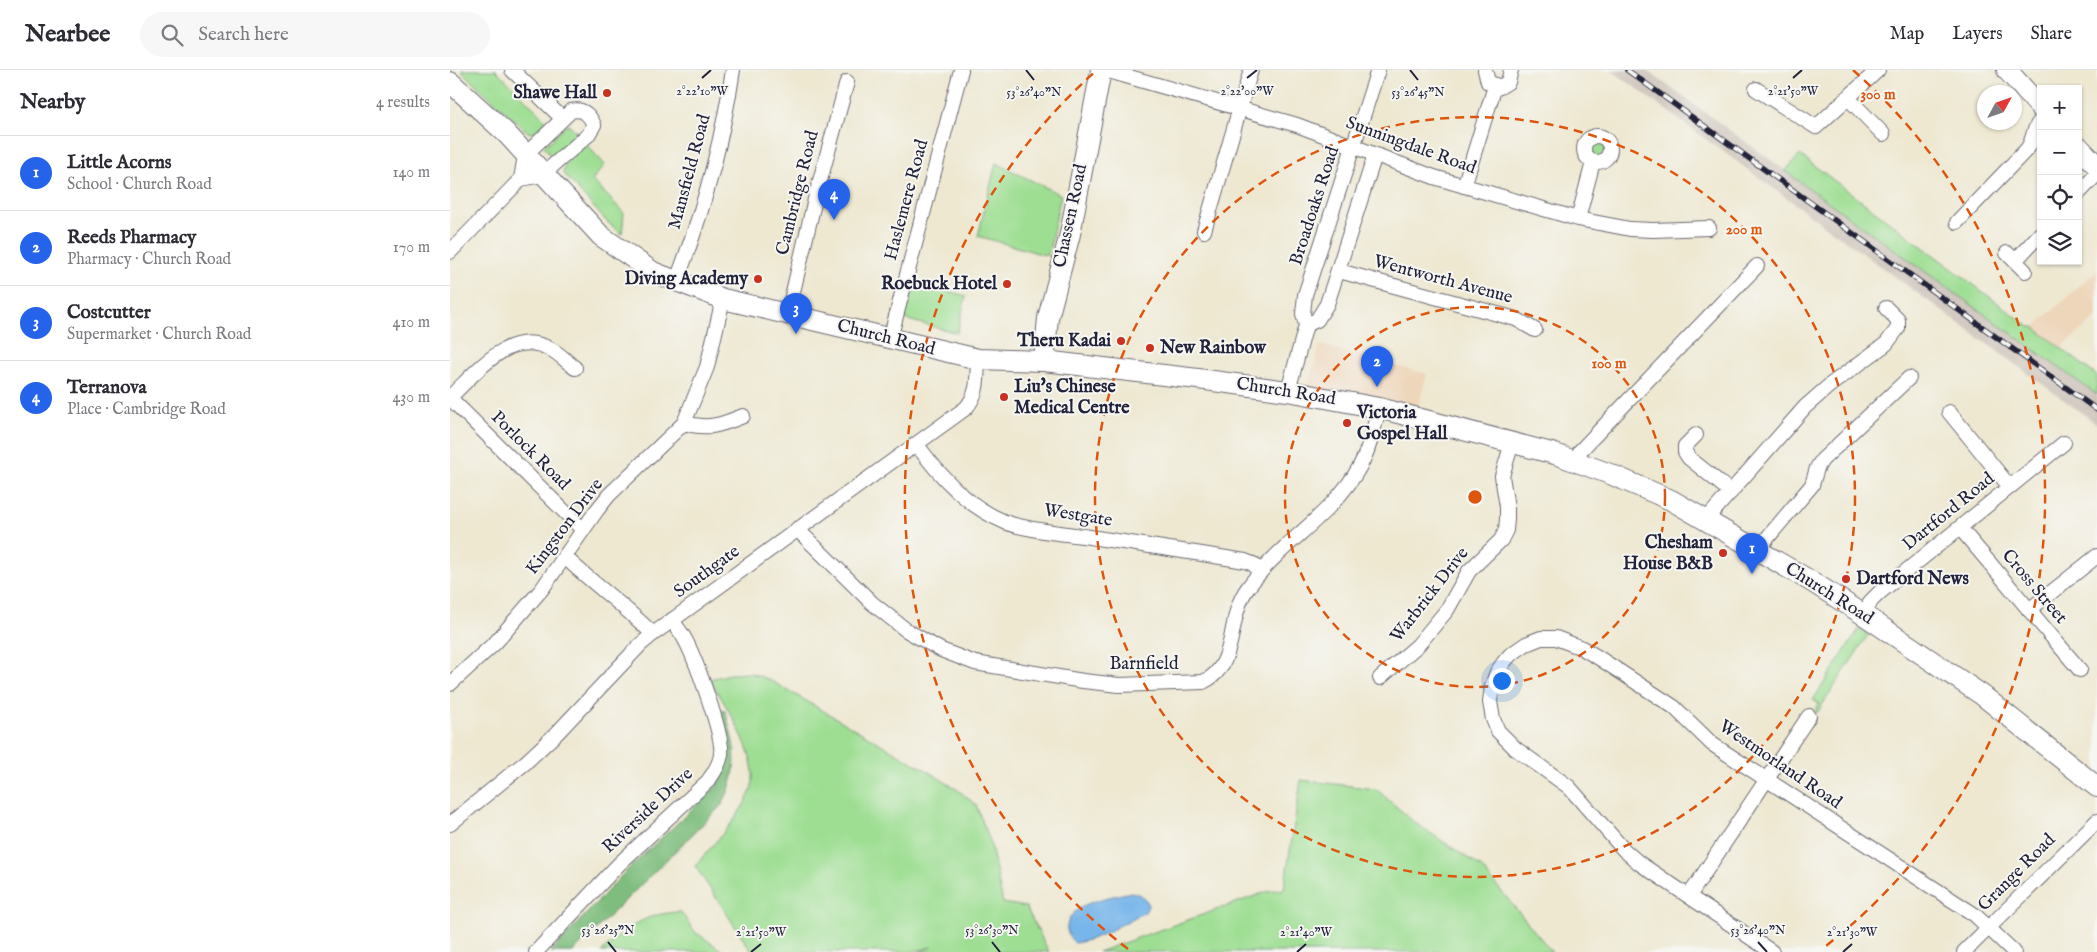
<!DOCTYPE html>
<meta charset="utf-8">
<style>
:root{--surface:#fff;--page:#f7f7f7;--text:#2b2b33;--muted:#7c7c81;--line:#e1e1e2;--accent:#2563eb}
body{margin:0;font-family:"IM FELL English",serif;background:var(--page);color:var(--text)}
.controls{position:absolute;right:15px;top:15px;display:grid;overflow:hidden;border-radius:0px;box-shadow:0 1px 4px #0004}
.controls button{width:45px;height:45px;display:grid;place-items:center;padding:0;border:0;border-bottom:1px solid var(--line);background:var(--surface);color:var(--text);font:25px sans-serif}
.compass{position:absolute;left:1527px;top:15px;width:45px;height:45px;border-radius:50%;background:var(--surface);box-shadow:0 1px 4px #0004;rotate:50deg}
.you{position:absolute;left:1051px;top:610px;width:18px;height:18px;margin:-12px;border:4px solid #fff;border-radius:50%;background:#1a73e8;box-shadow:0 0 0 8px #1a73e833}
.badge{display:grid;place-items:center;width:32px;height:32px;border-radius:50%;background:var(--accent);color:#fff;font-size:16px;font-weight:700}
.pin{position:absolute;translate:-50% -41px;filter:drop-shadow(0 1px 2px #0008)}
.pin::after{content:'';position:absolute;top:26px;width:18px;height:15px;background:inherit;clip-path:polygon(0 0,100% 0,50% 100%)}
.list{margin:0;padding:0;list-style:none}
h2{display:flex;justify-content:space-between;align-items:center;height:65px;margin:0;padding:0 20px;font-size:21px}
h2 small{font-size:16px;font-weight:400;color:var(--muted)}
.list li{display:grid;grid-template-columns:32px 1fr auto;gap:15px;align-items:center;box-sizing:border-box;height:75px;padding:0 20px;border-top:1px solid var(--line)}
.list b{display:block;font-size:19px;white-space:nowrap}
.list p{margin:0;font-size:16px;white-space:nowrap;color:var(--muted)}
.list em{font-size:16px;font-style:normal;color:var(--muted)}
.icon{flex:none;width:28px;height:28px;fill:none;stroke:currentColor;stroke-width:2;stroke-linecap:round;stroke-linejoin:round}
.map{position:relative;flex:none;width:1647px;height:882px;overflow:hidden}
header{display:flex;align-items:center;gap:30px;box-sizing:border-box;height:70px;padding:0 25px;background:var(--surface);border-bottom:1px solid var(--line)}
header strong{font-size:24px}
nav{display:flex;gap:28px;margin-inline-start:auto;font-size:18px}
.search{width:350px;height:45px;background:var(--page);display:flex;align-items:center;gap:12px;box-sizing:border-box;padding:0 18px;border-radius:28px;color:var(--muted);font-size:19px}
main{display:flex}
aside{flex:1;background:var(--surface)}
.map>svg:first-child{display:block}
</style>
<header>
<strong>Nearbee</strong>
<div class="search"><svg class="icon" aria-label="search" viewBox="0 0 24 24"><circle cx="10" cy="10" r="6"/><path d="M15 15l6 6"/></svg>Search here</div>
<nav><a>Map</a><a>Layers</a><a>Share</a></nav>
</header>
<main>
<aside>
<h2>Nearby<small>4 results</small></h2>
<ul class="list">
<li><span class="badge">1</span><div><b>Little Acorns</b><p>School · Church Road</p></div><em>140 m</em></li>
<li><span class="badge">2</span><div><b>Reeds Pharmacy</b><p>Pharmacy · Church Road</p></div><em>170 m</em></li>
<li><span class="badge">3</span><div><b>Costcutter</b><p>Supermarket · Church Road</p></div><em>410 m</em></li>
<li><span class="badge">4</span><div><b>Terranova</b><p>Place · Cambridge Road</p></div><em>430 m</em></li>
</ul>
</aside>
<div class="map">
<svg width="1647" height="882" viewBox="0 0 1647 882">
<rect width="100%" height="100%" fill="#f6f6f2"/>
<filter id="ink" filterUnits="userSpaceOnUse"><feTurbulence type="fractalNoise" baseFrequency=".02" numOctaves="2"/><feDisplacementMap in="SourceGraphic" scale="10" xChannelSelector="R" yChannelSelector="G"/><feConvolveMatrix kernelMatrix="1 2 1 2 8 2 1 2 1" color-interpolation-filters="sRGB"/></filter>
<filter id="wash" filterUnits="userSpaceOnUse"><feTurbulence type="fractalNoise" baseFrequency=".0096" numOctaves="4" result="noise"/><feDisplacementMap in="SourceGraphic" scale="20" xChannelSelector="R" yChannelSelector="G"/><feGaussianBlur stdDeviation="1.12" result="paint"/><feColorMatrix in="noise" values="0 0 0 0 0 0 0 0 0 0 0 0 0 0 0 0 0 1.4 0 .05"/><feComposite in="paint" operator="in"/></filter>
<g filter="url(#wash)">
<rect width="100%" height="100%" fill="#eee8d1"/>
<!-- built -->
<g fill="#eed6bb">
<path d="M 1647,200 L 1647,247 L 1611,278 L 1584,257 Z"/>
<path d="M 870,275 L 977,304 L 968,338 L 858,316 Z"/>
</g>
<!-- industrial -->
<path fill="#ccc2b9" d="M 1161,0 L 1196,0 L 1647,325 L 1647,354 Z"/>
<!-- green -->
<g fill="#9ede93" stroke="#608067">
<path d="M 12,0 L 46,0 L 95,49 C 95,59 88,63 79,63 L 13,3 Z"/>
<path d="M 119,55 L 126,61 L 125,66 L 103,88 L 94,77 L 116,56 Z"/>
<circle cx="1147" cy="80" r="8"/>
<path d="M 136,74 L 155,95 L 142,110 L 174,143 L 172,164 L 156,151 L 113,103 L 115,95 Z"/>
<path d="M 1350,85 L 1580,257 L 1584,257 L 1647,306 L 1647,325 L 1335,101 Z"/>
<path d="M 546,93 L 611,125 L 598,186 L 528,166 Z"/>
<path d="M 464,212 L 516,226 L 507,263 L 454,249 Z"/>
<path d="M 1409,559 L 1418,565 L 1367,643 L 1365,641 L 1369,634 L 1363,630 Z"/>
<path d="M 300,603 L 318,609 L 471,697 L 508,720 L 526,735 L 540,771 L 553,833 L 576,837 L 599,882 L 469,882 L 482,877 L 460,882 L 302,882 L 245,796 C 263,774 287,751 299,725 C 316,692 276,638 260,609 L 280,604 Z"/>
<path d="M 851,710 L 926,719 L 964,752 L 1031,797 L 1102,882 L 648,882 L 819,821 L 834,819 Z"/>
<path d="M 231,842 L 245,862 L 274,882 L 151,882 C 178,858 193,843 231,842 Z"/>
</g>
<!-- forest -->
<path fill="#7ebd7d" stroke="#50705c" d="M 268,640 L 275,641 C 286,679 291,698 272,735 L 123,882 L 101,882 L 177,800 L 266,717 L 279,686 Z"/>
<!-- water -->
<path fill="#77b5ea" stroke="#4c6c92" d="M 681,822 C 690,824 695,827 699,835 L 695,842 C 674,852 649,870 625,873 C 620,869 616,862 617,856 C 621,831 662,827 681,822 Z"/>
</g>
<g filter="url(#ink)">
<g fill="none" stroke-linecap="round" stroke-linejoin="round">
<defs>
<g id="street">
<path d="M 62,0 L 112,48"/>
<path d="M 655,0 L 847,55 L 984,107 L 1128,149 L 1180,159 L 1203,160 L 1259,158"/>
<path d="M 1035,0 L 1038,12 L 1050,17 L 1058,12 L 1061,0"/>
<path d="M 1306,19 L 1366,57 L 1428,0"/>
<path d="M 1398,28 L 1433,64"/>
<circle cx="1147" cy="79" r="13"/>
<path d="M 1014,116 L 1045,16"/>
<path d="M 1628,124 L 1647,104"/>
<path d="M 1128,149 L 1143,92"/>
<path d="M 1507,152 L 1577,79 C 1584,70 1582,59 1591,50"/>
<path d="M 754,161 L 801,0"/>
<path d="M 0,182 L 71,109 L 92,105 L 138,65 L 144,55 C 139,44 133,38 121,41 L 75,85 L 71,109"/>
<path d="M 1557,183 L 1575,201"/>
<path d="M 1565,191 L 1591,163"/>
<path d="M 889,201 L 1066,249 L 1085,260"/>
<path d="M 226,212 C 253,143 272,73 283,0"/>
<path d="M 338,243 L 365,129 L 397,12"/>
<path d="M 856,255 L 867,250 L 877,234 L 925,85"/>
<path d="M 440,269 L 511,0"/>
<path d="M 838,321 L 856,255 L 853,244 L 855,225 L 928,0"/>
<path d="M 0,327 C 26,303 60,257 100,279 C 109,283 117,292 125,298"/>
<path d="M 0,328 L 133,460"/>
<path d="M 1499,342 L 1560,417"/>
<path d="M 234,353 C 258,360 271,355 293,346"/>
<path d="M 1246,365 L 1235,376 L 1235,382 L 1239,388 L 1281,422"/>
<path d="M 467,375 C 490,406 518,437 555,452 C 576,460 610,463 633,466 C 687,474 741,482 795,491 L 803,494 L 810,501"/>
<path d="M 1129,391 L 1130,381 L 1307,196"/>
<path d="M 1255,451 L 1355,337 L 1380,315 L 1436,274 L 1448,258 L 1448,250 L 1436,238"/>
<path d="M 1510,458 L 1630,600"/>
<path d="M 347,459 L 422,533 L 456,560 L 491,580 L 525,593 L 633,611 L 669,615 L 753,612 C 789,596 776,548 797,519 C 829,473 883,446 910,396 C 920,378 924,357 929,338"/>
<path d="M 1308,481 L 1313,473 L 1362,415 L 1367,398 L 1372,390 L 1459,308"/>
<path d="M 115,487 C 143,514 175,536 203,564"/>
<path d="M 1579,540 L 1647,486"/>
<path d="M 1414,545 L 1421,531 L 1429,523 L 1614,373"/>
<path d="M 930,608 L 968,575 L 997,540 L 1019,501 L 1051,470 L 1056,460 L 1057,449 L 1057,437 L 1052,406 L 1062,373"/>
<path d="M 0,614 L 46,572 L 92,519 L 147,440 L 159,425 L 234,353 L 257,297 L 273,229"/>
<path d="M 0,754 L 76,692 L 107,663 L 190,575 L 203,564 L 516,338 C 529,323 527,308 528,289"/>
<path d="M 1239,826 L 1359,646"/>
<path d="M 86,882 L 170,793 L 258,711 C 264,703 270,694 271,684 C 274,666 244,584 233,566 C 230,561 226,556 222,550"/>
<path d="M 1322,882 L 1189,793 L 1174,780 L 1119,717 L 1066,679 L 1048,661 L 1043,649 L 1040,632 L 1042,616 L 1047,602 L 1054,592 L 1060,585 L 1076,574 L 1091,568 L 1106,568 L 1132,578 L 1149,588 L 1224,637 L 1262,674 L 1525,845 L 1564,882"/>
<path d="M 1514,882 L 1647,751"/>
</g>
<g id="secondary">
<path d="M 1557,0 L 1591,38"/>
<path d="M 0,12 L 56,63 L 151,166 L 203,202 L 273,229 L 528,289 L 594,291 L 748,309 L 838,321 L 929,338 L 1105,384 L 1160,404 L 1221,430 L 1364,513 L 1414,545 L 1532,625 L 1647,717"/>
<path d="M 1628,76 L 1647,96"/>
<path d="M 594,291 L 598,248 L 620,164 L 651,0"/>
</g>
</defs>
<!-- street casing -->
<use href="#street" stroke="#696770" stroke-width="16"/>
<!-- secondary casing -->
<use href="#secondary" stroke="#696770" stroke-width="22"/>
<!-- street -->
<use href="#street" stroke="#fff" stroke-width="14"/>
<!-- secondary -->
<use href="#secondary" stroke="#fff" stroke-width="20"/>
<defs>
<path id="rail" d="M 1177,0 L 1647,340"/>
</defs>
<!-- rail casing -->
<use href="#rail" stroke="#22223b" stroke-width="5.5"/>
<!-- rail -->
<use href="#rail" stroke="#f6f6f2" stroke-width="4" stroke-dasharray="11" stroke-linecap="butt"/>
</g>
</g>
<!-- ticks -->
<path fill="none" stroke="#22223b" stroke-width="2" d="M 576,0 L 584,10M 960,0 L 968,10M 252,8 L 261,0M 797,8 L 807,0M 1343,8 L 1352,0M 158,872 L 166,882M 542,872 L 550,882M 1308,872 L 1317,882M 301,882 L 311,874M 847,882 L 856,874M 1393,882 L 1402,874"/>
<!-- distance rings -->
<g fill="none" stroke="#de560e" stroke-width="2.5" stroke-dasharray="9 6">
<circle cx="1025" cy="427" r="190"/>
<circle cx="1025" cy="427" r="380"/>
<path d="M678 879A570 570 0 0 1 647 0M1403 0A570 570 0 0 1 1372 879"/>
</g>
<!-- markers -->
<g fill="#c8321e" stroke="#f6f6f2" stroke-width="2">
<circle cx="157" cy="23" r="5"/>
<circle cx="308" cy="209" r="5"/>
<circle cx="557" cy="214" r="5"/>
<circle cx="671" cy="271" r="5"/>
<circle cx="700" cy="278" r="5"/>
<circle cx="554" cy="327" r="5"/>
<circle cx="897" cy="353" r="5"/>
<circle cx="1273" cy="483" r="5"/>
<circle cx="1396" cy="509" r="5"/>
</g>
<g text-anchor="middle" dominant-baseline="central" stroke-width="4" stroke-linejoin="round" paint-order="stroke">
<!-- poi labels -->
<g font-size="18" font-weight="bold" fill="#22223b" stroke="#f6f6f2" text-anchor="end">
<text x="147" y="23">Shawe Hall</text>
<text x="298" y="209">Diving Academy</text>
<text x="547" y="214">Roebuck Hotel</text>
<text x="661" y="271">Theru Kadai</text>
<text x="710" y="278" text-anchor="start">New Rainbow</text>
<text x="564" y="317" text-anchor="start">Liu's Chinese<tspan x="564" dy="21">Medical Centre</tspan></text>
<text x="907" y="343" text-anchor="start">Victoria<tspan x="907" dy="21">Gospel Hall</tspan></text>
<text x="1263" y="473">Chesham<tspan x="1263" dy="21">House B&amp;B</tspan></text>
<text x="1406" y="509" text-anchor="start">Dartford News</text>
</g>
<!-- street labels -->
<g font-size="18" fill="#22223b" stroke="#f6f6f2">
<text transform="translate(961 76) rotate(20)">Sunningdale Road</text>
<text transform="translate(240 102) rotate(-75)">Mansfield Road</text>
<text transform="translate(348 123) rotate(-76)">Cambridge Road</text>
<text transform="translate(457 130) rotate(-75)">Haslemere Road</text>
<text transform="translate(865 136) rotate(-72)">Broadoaks Road</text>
<text transform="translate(621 146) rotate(-78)">Chassen Road</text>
<text transform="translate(993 210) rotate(15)">Wentworth Avenue</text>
<text transform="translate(436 268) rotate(14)">Church Road</text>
<text transform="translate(836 322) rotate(9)">Church Road</text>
<text transform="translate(80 381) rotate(45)">Porlock Road</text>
<text transform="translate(1499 442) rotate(-39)">Dartford Road</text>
<text transform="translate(628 446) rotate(9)">Westgate</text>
<text transform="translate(115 457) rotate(-53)">Kingston Drive</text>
<text transform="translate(257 502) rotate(-36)">Southgate</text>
<text transform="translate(1584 517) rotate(50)">Cross Street</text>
<text transform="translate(1379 524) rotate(32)">Church Road</text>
<text transform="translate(980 525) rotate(-52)">Warbrick Drive</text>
<text x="694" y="594">Barnfield</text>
<text transform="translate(1330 695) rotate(34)">Westmorland Road</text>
<text transform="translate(198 741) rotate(-43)">Riverside Drive</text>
<text transform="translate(1567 803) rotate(-45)">Grange Road</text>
</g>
</g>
<g font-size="12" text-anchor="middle" fill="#22223b" stroke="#f6f6f2" stroke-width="4" stroke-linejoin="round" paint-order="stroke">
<text x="252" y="25">2°22'10"W</text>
<text x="797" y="25">2°22'00"W</text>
<text x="1343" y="25">2°21'50"W</text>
<text x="584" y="26">53°26'40"N</text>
<text x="968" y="26">53°26'45"N</text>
<text x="158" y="864">53°26'25"N</text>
<text x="542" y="864">53°26'30"N</text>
<text x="1308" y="864">53°26'40"N</text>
<text x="311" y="866">2°21'50"W</text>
<text x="856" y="866">2°21'40"W</text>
<text x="1402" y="866">2°21'30"W</text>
</g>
<circle cx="1025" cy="427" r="8" fill="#de560e" stroke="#f6f6f2" stroke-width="2.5"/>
<g font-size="15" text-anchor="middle" font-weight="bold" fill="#de560e" stroke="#f6f6f2" stroke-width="4" stroke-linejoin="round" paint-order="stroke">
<text x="1428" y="29">300 m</text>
<text x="1294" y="164">200 m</text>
<text x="1159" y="298">100 m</text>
</g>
</svg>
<div class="controls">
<button>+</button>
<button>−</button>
<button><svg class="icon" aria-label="locate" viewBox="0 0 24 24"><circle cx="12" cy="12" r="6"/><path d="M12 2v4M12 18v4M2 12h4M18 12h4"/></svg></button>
<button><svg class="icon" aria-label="layers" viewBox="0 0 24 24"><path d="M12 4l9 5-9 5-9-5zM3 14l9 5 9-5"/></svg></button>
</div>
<svg class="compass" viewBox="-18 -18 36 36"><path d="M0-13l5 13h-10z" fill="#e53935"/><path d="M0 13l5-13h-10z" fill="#7c7c81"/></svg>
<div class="you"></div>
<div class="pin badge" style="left:1302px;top:504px">1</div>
<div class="pin badge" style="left:927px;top:317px">2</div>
<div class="pin badge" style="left:346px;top:264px">3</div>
<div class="pin badge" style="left:384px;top:150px">4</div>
</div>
</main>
